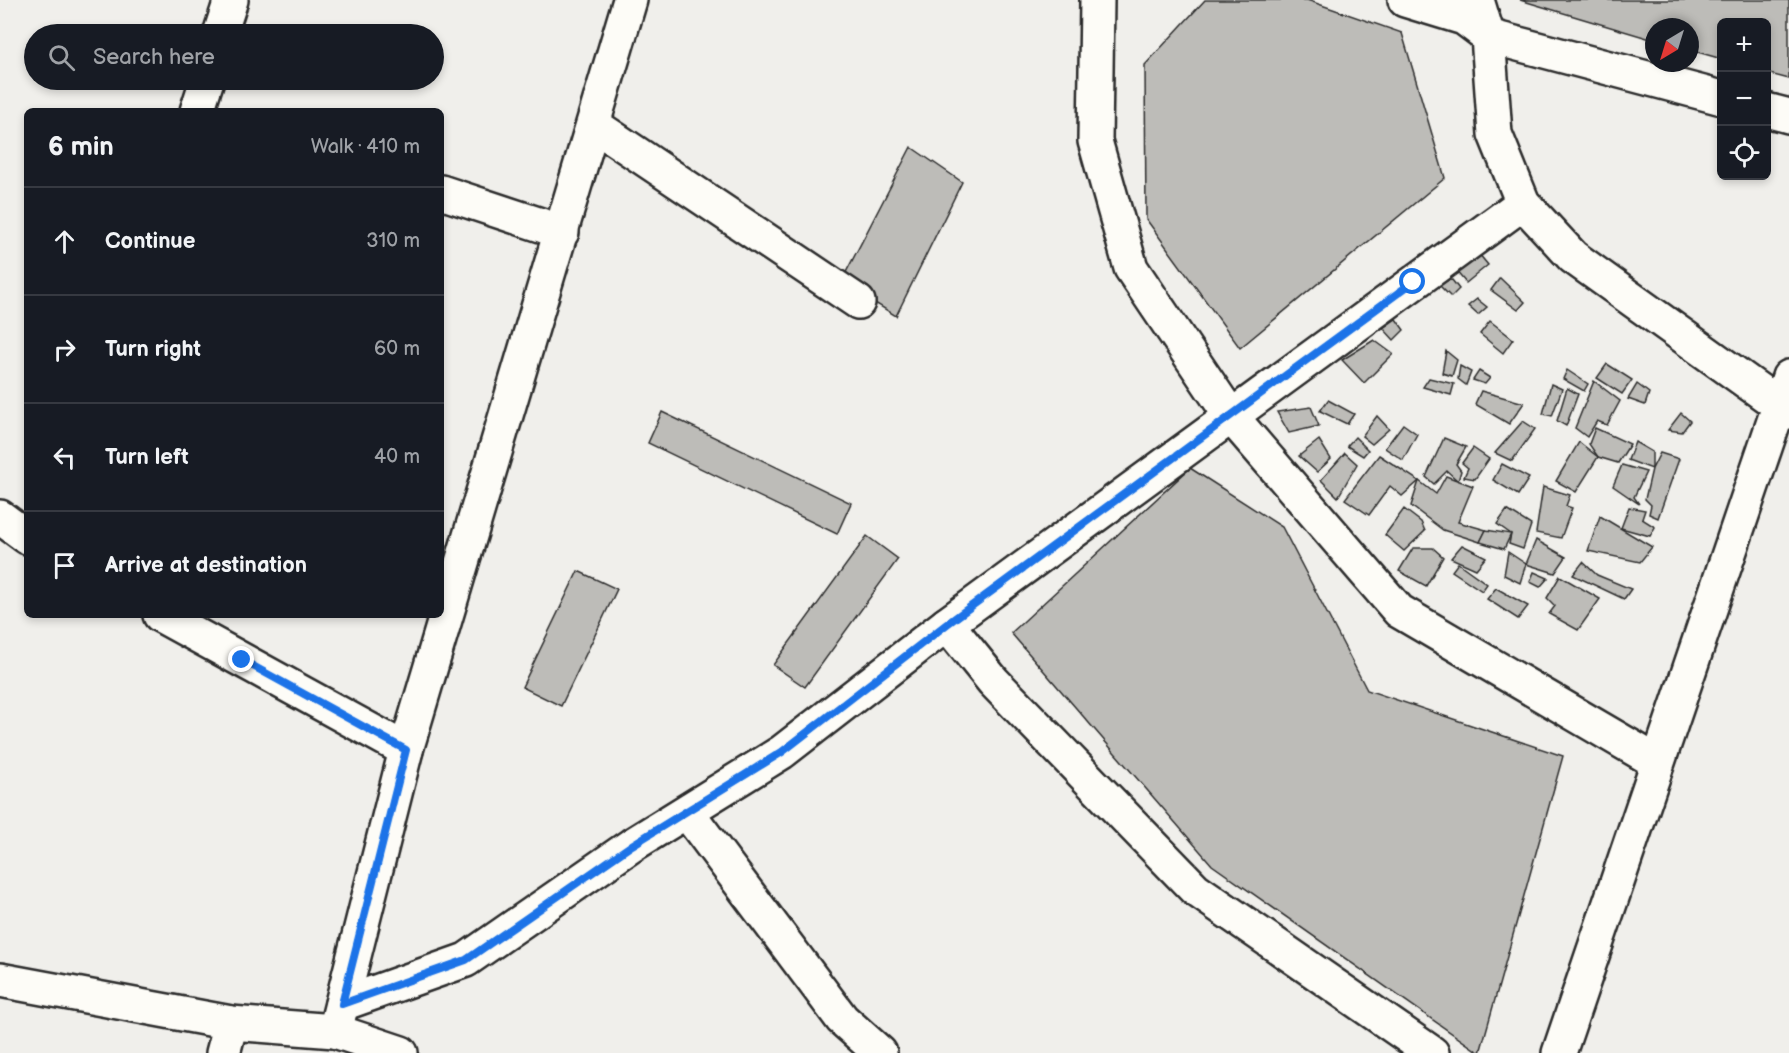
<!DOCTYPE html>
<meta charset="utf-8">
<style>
:root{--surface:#171b24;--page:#20242c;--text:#f1f3f6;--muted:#9ea1a6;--line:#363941}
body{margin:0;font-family:"Balsamiq Sans",sans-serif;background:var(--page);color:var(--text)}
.controls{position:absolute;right:18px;top:18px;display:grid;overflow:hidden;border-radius:9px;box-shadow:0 3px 9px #0003}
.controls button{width:54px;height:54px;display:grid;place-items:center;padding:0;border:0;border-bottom:2px solid var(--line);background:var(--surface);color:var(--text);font:30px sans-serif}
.compass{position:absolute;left:1645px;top:18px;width:54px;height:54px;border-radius:50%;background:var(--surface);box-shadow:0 3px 9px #0003;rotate:218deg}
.stop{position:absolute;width:18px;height:18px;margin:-14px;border:4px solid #1a73e8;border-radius:50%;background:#fff}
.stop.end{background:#1a73e8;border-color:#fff;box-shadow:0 2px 6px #0008}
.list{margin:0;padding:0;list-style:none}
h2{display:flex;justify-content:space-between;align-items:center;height:78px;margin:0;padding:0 24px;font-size:26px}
h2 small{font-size:20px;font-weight:400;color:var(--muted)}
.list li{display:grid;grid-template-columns:39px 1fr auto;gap:18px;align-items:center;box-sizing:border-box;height:108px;padding:0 24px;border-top:2px solid var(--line)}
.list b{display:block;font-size:22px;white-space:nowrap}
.list em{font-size:20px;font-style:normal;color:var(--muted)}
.icon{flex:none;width:33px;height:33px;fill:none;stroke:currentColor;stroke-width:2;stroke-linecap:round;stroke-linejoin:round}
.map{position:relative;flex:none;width:1789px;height:1053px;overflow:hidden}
.search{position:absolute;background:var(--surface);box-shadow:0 3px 9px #0003;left:24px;top:24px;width:420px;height:66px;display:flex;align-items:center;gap:15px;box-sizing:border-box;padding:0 21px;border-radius:33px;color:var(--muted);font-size:22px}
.panel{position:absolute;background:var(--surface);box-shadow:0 3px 9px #0003;left:24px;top:108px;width:420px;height:510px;border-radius:9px}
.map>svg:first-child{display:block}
</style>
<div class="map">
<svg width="1789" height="1053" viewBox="0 0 1789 1053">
<rect width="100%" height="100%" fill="#f0efeb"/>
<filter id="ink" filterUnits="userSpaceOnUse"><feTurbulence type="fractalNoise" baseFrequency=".0167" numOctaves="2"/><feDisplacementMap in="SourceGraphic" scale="12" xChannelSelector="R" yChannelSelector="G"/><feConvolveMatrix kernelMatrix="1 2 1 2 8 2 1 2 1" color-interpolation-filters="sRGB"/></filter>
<g filter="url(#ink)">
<!-- building -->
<g fill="#bdbcb8" stroke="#2b2b2b" stroke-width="1.5">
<path d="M 1205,0 L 1307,0 L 1402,33 L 1445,178 L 1240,348 L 1146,219 L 1145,65 Z"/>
<path d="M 1520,0 L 1789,0 L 1789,79 L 1766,73 L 1766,22 L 1722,22 L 1722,59 L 1690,50 L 1690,27 L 1654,27 L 1654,40 Z"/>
<path d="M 911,147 L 962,182 L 896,316 L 841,282 Z"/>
<path d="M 1474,248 L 1488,265 L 1466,283 L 1455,270 Z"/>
<path d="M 1500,278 L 1525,302 L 1518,310 L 1491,290 Z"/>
<path d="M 1452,280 L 1459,289 L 1451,297 L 1436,282 Z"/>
<path d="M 1477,299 L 1487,307 L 1478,315 L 1468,306 Z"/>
<path d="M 1396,319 L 1404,330 L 1394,340 L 1383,328 Z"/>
<path d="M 1490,321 L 1513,339 L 1503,353 L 1480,334 Z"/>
<path d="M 1374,340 L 1393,354 L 1364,383 L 1342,360 Z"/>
<path d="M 1446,351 L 1457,360 L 1452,376 L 1442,373 Z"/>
<path d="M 1607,364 L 1632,380 L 1622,394 L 1597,378 Z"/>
<path d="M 1460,366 L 1471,372 L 1466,385 L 1458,379 Z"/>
<path d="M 1567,370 L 1588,384 L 1584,391 L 1563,379 Z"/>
<path d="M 1479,371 L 1490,378 L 1485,384 L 1473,380 Z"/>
<path d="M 1429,378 L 1454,384 L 1451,395 L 1423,387 Z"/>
<path d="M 1594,381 L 1620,401 L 1607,425 L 1597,421 L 1587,437 L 1575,428 Z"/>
<path d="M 1551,384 L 1562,389 L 1552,416 L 1543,414 Z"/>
<path d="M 1637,384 L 1649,393 L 1645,405 L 1628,399 Z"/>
<path d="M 1567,388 L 1578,394 L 1566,426 L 1557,421 Z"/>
<path d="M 1481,391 L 1524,403 L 1509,424 L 1475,404 Z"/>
<path d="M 1328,400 L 1354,414 L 1347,424 L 1320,411 Z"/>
<path d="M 1311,407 L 1319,426 L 1289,433 L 1277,412 Z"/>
<path d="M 662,412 L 851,503 L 837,534 L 648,443 Z"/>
<path d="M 1681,413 L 1690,421 L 1682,432 L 1668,430 Z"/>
<path d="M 1377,416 L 1389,429 L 1372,444 L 1362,436 Z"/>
<path d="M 1523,421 L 1535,429 L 1512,461 L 1495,453 Z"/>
<path d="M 1403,424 L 1417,434 L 1403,460 L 1385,448 Z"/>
<path d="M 1595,428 L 1630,444 L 1618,463 L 1598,457 L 1589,444 Z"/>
<path d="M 1355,437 L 1368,450 L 1363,456 L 1347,446 Z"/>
<path d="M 1444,438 L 1466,447 L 1456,464 L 1461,471 L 1458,481 L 1447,471 L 1434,484 L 1426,477 Z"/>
<path d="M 1319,440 L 1331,459 L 1317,472 L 1299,456 Z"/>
<path d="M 1579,442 L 1598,457 L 1576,492 L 1556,481 Z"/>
<path d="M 1635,442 L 1652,452 L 1652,469 L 1628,460 Z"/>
<path d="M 1473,448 L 1489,459 L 1475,479 L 1464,477 L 1468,468 L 1462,463 Z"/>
<path d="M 1345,453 L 1357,464 L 1338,497 L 1321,480 Z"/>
<path d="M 1660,453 L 1679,459 L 1658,518 L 1649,514 L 1651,505 L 1645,499 L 1652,469 Z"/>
<path d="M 1379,455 L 1419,481 L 1402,496 L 1390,486 L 1369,515 L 1345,499 Z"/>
<path d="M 1502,464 L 1529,478 L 1518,495 L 1493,480 Z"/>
<path d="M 1622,465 L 1646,472 L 1634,497 L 1639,504 L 1613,486 Z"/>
<path d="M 1190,468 L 1282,527 L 1367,690 L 1563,756 L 1480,1053 L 1212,865 L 1011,633 Z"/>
<path d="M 1446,476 L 1473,486 L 1458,522 L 1486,530 L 1480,542 L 1443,530 L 1411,506 L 1419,481 L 1436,494 Z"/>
<path d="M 1543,487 L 1570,495 L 1566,506 L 1572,508 L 1561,538 L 1536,533 Z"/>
<path d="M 1629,507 L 1645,510 L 1642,519 L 1655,527 L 1650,536 L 1621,528 Z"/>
<path d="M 1404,509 L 1421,522 L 1425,531 L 1404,551 L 1385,535 Z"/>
<path d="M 1507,510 L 1531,525 L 1523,549 L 1509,544 L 1511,534 L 1497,524 Z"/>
<path d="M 1600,516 L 1652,547 L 1640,562 L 1588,551 Z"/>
<path d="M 1486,530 L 1511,534 L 1504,549 L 1480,542 Z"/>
<path d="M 867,536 L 898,559 L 805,687 L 773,665 Z"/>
<path d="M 1536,540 L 1566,557 L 1555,573 L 1526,564 Z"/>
<path d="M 1462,545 L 1486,557 L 1476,569 L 1451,558 Z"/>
<path d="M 1413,548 L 1433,548 L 1443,557 L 1426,586 L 1399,571 Z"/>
<path d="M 1508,552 L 1526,564 L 1520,583 L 1504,575 Z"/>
<path d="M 1583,562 L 1597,575 L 1631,589 L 1624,599 L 1573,575 Z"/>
<path d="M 1458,563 L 1487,584 L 1482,591 L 1452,571 Z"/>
<path d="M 578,571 L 617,589 L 561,706 L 522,687 Z"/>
<path d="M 1534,572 L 1548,578 L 1540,587 L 1530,582 Z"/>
<path d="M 1560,576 L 1600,599 L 1578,630 L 1549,614 L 1555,606 L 1547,598 Z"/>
<path d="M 1496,588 L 1528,606 L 1518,619 L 1487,599 Z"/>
</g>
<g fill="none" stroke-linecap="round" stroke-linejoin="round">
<defs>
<g id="minor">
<path d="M 1097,0 L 1095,141 L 1131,268 L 1230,415 L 1399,611 L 1657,762"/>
<path d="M 1405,0 L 1464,18 L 1488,36 L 1722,98"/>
<path d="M 1477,0 L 1488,36 L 1495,134 L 1523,203 L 1573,257 L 1789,412"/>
<path d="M 220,34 L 231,0"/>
<path d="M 1766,110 L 1789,116"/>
<path d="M 197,111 L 207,80"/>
<path d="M 594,125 L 858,302"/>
<path d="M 441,192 L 562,232"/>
<path d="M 0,517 L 27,537"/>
<path d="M 160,615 L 406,750"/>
<path d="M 947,624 L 993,681 L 1195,889 L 1432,1053"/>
<path d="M 687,812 L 842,1019 L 880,1053"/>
<path d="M 0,980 L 231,1023 L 335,1031 L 401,1053"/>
<path d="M 342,1004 L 466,960 L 632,845 L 782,752 L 947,624 L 1523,203"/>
<path d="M 335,1031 L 406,750 L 630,0"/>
<path d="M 223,1053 L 231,1023"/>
<path d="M 1559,1053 L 1789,377"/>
</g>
</defs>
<!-- minor casing -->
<use href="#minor" stroke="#2b2b2b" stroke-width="38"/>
<!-- minor -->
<use href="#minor" stroke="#fdfcf7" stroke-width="33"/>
</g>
</g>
<g fill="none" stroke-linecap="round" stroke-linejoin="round" filter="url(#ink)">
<!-- route -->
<path stroke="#1a73e8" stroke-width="8" d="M 242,660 L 406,750 L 342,1004 L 466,960 L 632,845 L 782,752 L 947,624 L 1413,282"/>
</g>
</svg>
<div class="controls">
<button>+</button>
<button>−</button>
<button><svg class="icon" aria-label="locate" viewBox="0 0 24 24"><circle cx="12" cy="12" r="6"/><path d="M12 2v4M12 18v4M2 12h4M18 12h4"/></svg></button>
</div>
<svg class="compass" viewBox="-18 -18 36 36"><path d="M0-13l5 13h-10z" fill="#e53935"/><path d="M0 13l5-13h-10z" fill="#9ea1a6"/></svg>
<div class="stop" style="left:1413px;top:282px"></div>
<div class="stop end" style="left:242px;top:660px"></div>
<div class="search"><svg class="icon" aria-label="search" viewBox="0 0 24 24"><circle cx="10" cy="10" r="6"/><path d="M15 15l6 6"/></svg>Search here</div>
<section class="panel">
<h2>6 min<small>Walk · 410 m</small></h2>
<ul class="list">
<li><svg class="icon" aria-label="ahead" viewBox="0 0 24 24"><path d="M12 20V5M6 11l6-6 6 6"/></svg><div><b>Continue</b></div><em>310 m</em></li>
<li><svg class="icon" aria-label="right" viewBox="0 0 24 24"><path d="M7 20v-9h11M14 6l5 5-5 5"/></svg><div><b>Turn right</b></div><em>60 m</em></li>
<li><svg class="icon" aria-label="left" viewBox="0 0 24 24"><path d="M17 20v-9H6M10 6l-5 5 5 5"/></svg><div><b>Turn left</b></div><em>40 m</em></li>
<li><svg class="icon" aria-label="arrive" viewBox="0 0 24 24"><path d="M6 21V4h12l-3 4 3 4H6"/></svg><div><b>Arrive at destination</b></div></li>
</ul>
</section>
</div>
